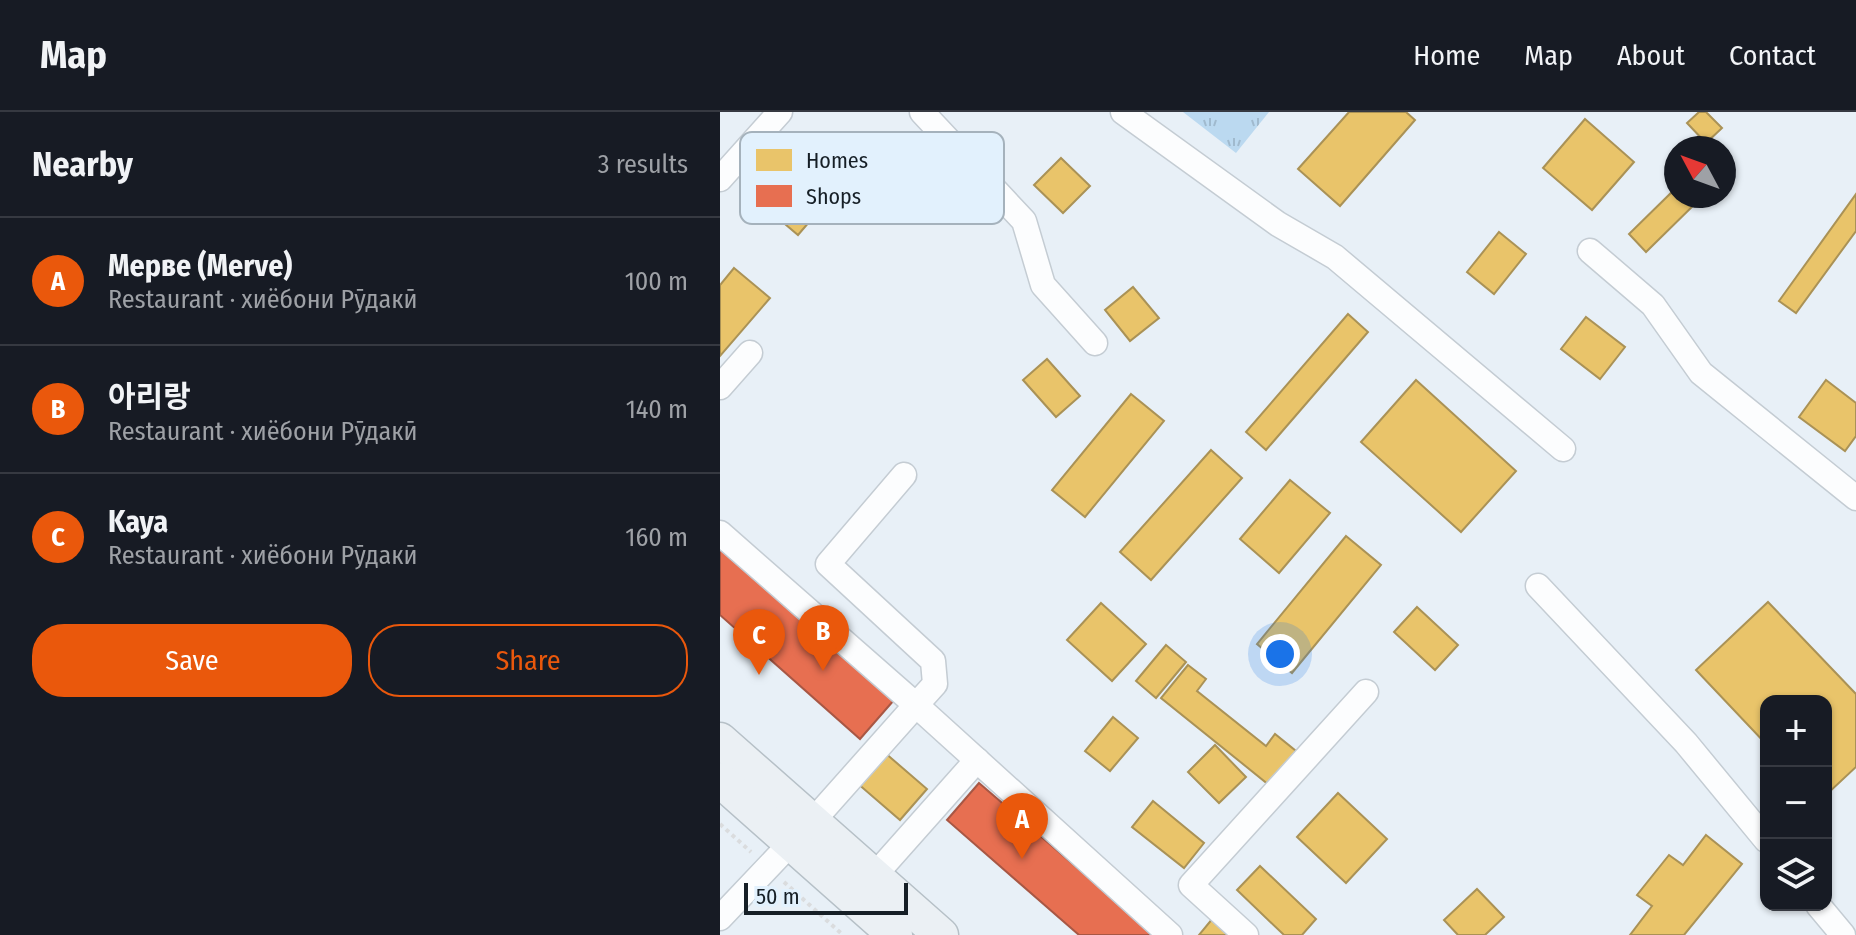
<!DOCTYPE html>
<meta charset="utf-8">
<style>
:root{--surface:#171b24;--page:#20242c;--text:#f1f3f6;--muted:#9ea1a6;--line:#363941;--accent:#ea580c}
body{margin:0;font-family:"Fira Sans Condensed","Noto Sans KR",sans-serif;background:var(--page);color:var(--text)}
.controls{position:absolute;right:24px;bottom:24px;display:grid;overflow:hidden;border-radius:16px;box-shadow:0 2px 6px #0004}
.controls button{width:72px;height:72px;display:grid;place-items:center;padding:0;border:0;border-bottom:2px solid var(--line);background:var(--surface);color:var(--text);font:40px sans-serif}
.compass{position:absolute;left:944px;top:24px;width:72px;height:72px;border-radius:50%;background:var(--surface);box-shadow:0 2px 6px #0004;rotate:311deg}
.scale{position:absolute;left:24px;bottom:20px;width:164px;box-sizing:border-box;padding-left:8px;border:4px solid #161f26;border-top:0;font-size:22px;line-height:28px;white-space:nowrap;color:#161f26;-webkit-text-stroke:6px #e2f1fd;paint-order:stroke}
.you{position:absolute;left:560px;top:542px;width:28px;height:28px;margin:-20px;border:6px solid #fff;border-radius:50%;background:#1a73e8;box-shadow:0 0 0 12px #1a73e833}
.badge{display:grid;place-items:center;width:52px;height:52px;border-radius:50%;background:var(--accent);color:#fff;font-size:26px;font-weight:700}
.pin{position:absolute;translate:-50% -66px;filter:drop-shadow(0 2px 4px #0008)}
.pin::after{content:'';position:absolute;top:42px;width:28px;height:24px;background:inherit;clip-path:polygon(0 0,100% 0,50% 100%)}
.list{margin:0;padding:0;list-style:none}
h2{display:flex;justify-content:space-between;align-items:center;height:104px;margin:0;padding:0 32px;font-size:34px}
h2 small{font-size:26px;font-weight:400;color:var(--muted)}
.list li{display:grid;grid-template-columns:52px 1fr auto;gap:24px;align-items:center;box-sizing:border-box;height:128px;padding:0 32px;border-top:2px solid var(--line)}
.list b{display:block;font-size:30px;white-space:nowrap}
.list p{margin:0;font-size:26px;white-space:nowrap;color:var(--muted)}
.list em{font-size:26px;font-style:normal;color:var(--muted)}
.actions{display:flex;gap:16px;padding:24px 32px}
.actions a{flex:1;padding:18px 0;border:2px solid var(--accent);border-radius:32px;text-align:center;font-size:28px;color:var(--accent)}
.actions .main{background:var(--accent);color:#fff}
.icon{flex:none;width:44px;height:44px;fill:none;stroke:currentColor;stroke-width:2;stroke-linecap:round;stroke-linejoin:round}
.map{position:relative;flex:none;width:1136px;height:823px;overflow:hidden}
header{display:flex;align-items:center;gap:48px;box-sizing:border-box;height:112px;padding:0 40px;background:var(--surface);border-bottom:2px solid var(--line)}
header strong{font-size:38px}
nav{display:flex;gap:44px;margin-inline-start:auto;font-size:28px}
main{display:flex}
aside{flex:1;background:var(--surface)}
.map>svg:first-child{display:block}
</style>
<header>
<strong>Map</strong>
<nav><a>Home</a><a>Map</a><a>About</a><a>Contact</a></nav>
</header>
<main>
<aside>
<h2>Nearby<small>3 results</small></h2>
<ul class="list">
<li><span class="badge">A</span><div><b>Mерве (Merve)</b><p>Restaurant · хиёбони Рӯдакӣ</p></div><em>100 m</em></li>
<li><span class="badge">B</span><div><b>아리랑</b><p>Restaurant · хиёбони Рӯдакӣ</p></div><em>140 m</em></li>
<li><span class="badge">C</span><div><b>Kaya</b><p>Restaurant · хиёбони Рӯдакӣ</p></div><em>160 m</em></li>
</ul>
<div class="actions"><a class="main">Save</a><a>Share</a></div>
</aside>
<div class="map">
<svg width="1136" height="823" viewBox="0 0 1136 823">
<defs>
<pattern id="grass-tufts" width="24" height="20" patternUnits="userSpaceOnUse" patternTransform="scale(2)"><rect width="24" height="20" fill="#bbd9f0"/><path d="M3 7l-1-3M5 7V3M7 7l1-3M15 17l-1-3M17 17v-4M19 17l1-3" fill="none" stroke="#a0bace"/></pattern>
</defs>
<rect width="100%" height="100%" fill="#e8f0f7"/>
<!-- grass -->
<path fill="url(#grass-tufts)" d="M 463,0 L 549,0 L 516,41 Z"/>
<!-- homes -->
<g fill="#e9c46a" stroke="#aa9256" stroke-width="2">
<path d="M 629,0 L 686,0 L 695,8 L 620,94 L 578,57 Z"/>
<path d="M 979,0 L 986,0 L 1002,16 L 986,31 L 967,11 Z"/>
<path d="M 865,7 L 914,50 L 872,98 L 823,56 Z"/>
<path d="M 117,26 L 142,48 L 78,123 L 53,102 Z"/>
<path d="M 341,46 L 370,74 L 343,101 L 314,73 Z"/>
<path d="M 956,76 L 956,84 L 983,84 L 926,140 L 909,122 Z"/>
<path d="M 1136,82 L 1136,119 L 1076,201 L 1059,189 Z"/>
<path d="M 779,120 L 806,142 L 774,182 L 747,160 Z"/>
<path d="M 14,156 L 50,186 L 0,244 L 0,173 Z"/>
<path d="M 413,175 L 439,206 L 410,229 L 385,198 Z"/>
<path d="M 628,202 L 648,220 L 546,338 L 526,320 Z"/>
<path d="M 866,205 L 905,235 L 880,267 L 841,237 Z"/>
<path d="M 327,247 L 360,284 L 336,305 L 303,268 Z"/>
<path d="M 696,268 L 796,359 L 741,420 L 641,330 Z"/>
<path d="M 1106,268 L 1136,291 L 1136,324 L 1125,339 L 1079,305 Z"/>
<path d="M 411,282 L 444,309 L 365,405 L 332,378 Z"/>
<path d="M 491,338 L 522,366 L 431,468 L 400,440 Z"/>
<path d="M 570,368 L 610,401 L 559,461 L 520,427 Z"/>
<path d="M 626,424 L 661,453 L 572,561 L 537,532 Z"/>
<path d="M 1048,490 L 1136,582 L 1136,655 L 1106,683 L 1106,589 L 1046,589 L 1046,632 L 976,558 Z"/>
<path d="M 381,491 L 426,532 L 392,569 L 347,528 Z"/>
<path d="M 697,495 L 738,533 L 715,558 L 674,520 Z"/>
<path d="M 446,533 L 466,550 L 436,586 L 416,569 Z"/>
<path d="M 468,553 L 486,567 L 477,579 L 546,634 L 555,622 L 576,639 L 549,673 L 441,586 Z"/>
<path d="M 393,605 L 418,626 L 390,659 L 365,639 Z"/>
<path d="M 495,633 L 526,665 L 499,691 L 468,660 Z"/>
<path d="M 164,640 L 207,677 L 180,708 L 137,671 Z"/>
<path d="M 618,681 L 667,727 L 626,771 L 577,725 Z"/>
<path d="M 433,689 L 484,731 L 464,756 L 412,715 Z"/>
<path d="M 986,723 L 1022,752 L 964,823 L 910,823 L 932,794 L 917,783 L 949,743 L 963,753 Z"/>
<path d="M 540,754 L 596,807 L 582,823 L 564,823 L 517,778 Z"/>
<path d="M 757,777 L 784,805 L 765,823 L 738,823 L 724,808 Z"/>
<path d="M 493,806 L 514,823 L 479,823 Z"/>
</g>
<!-- shops -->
<g fill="#e76f51" stroke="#a85744" stroke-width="2">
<path d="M 0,435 L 174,588 L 140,627 L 0,503 Z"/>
<path d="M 259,671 L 435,823 L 359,823 L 227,708 Z"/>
</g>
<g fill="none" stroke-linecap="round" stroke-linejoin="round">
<defs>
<g id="minor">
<path d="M 202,0 L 304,109 L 323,173 L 375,231"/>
<path d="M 403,0 L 558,112 L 615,145 L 843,337"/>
<path d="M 0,67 L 60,0"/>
<path d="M 870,139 L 933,193 L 981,261 L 1136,386"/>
<path d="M 0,275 L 30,241"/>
<path d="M 184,363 L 108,452 L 213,549 L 215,572 L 196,593 L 450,823"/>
<path d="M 0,421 L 196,593 L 92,710"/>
<path d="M 818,474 L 966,631 L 1046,728"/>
<path d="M 154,764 L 257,648"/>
<path d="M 1098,793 L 1123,823"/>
<path d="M 0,806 L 71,731"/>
<path d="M 526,823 L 471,773 L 646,580"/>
</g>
<g id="highway">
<path d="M 0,628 L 221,823"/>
<path d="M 0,668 L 175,823"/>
</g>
</defs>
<!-- minor casing -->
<use href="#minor" stroke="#c4ccd3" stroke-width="27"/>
<!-- highway casing -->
<use href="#highway" stroke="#b6c0c7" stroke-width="37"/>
<!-- path -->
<g stroke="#dadcde" stroke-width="4" stroke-dasharray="4 4" stroke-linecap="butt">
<path d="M 0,712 L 31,740"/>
<path d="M 64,770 L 123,823"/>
</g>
<!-- minor -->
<use href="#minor" stroke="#fcfdfe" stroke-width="24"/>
<!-- highway -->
<use href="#highway" stroke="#ebf0f4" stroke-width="34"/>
</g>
<!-- legend -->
<rect x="20" y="20" width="264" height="92" rx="12" fill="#e2f1fd" stroke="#a5b2bc" stroke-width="2"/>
<rect x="36" y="37" width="36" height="22" fill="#e9c46a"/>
<rect x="36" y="73" width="36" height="22" fill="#e76f51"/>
<g font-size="22" fill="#161f26">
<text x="86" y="56">Homes</text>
<text x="86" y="92">Shops</text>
</g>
</svg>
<div class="controls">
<button>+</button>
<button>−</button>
<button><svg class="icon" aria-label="layers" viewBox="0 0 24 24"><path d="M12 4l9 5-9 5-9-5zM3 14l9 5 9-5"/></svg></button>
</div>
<svg class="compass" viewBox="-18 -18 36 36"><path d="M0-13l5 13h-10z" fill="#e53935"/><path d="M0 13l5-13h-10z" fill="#9ea1a6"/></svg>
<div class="scale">50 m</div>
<div class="you"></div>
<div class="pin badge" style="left:302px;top:747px">A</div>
<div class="pin badge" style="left:103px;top:559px">B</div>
<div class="pin badge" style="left:39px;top:563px">C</div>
</div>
</main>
